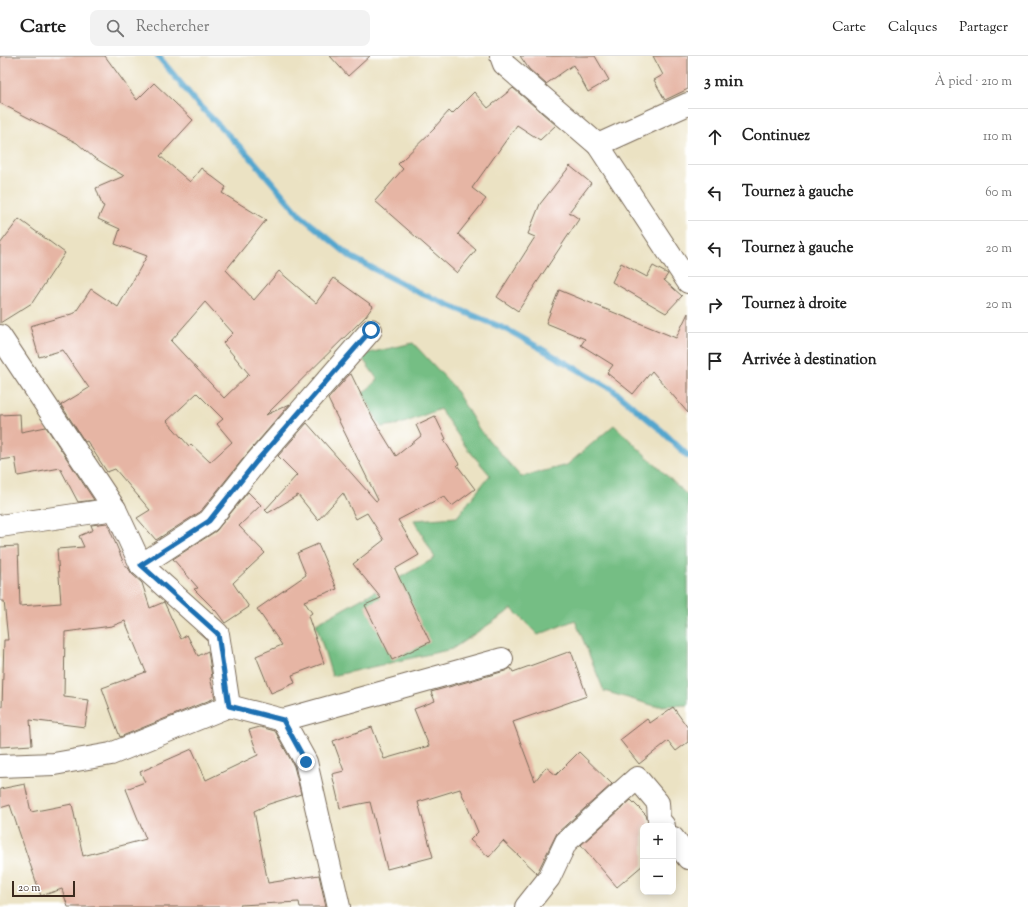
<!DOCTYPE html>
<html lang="fr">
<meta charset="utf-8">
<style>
:root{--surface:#fff;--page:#f2f2f2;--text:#222;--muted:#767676;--line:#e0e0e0}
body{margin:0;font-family:"Sorts Mill Goudy",serif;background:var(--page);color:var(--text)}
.controls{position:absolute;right:12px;bottom:12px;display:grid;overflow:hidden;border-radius:8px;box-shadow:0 2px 10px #0003}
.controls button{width:36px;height:36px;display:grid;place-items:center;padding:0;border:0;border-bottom:1px solid var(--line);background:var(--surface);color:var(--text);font:20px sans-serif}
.scale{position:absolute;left:12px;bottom:10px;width:63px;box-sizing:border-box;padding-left:4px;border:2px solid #3b2a1e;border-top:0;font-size:11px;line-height:14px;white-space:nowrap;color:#3b2a1e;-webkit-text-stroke:3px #fff;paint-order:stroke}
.stop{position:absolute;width:12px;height:12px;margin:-9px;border:3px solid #1f6fb2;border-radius:50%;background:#fff}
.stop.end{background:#1f6fb2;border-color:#fff;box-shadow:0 1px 4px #0008}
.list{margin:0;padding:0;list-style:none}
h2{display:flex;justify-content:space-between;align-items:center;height:52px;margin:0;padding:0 16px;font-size:17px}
h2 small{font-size:13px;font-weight:400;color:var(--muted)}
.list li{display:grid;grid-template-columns:26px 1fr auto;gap:12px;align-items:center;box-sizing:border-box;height:56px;padding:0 16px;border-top:1px solid var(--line)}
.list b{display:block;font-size:15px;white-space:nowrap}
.list em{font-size:13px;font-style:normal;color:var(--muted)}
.icon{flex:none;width:22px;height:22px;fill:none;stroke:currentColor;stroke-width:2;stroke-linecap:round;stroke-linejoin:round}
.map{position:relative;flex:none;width:688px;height:851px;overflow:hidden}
header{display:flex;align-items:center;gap:24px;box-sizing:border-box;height:56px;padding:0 20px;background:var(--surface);border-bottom:1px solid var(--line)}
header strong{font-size:19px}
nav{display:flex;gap:22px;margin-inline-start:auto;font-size:14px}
.search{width:280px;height:36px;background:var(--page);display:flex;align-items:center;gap:10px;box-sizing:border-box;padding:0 14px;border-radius:8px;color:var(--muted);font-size:15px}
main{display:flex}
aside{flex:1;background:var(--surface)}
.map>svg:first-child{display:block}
</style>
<header>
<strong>Carte</strong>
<div class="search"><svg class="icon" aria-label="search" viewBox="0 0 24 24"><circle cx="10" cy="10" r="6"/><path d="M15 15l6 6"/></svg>Rechercher</div>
<nav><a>Carte</a><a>Calques</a><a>Partager</a></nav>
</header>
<main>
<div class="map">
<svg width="688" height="851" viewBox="0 0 688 851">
<rect width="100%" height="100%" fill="#fff"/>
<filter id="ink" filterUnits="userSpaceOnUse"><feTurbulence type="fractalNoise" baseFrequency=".025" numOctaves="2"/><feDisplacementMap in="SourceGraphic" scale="8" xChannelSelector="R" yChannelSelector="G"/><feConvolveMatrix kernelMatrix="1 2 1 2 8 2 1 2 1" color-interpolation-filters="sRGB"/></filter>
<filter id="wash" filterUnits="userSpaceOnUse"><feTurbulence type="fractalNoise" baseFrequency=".012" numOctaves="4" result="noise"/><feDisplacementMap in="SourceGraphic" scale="16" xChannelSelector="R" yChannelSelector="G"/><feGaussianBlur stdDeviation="0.9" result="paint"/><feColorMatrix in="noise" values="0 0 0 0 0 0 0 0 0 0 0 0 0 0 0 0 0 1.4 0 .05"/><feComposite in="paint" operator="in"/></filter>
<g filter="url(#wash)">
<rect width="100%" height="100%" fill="#ebe2c3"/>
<!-- forest -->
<path fill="#74be84" stroke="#587451" d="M 413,287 L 453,330 L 479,373 L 521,421 L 567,409 L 614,369 L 688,440 L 688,649 L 655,650 L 604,635 L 575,564 L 538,579 L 512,553 L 452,593 L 332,620 L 316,568 L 435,502 L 414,464 L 457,461 L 490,419 L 466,391 L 440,353 L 401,368 L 381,371 L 363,337 L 378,324 L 360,299 Z"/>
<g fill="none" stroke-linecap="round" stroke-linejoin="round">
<!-- stream -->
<path stroke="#53a6ce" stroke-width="6" d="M 158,0 L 197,47 L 252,103 L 300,159 L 351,201 L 420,237 L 508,274 L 612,333 L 661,374 L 688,400"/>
</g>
<g id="blocks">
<!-- building -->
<g fill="#e6b5a4" fill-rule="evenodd">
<path d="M 0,0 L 105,0 L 137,44 L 154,27 L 193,64 L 160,100 L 190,126 L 201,112 L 226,131 L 222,137 L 266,164 L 226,214 L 254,244 L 279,215 L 316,247 L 334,222 L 373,250 L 366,260 L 266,359 L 290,348 L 247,398 L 200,456 L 156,484 L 137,462 L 150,454 L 115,413 L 107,416 L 87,385 L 85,386 L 61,349 L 89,332 L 63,294 L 39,301 L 30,270 L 75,257 L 91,233 L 118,251 L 147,200 L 115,188 L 120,173 L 98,163 L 104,150 L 102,149 L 96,132 L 124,120 L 93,101 L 77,87 L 0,47 ZM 205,246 L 233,277 L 223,287 L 249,318 L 224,342 L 171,285 ZM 197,337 L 223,363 L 217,368 L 232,386 L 210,406 L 191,388 L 189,390 L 167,365 Z"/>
<path d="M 330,0 L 370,0 L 348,20 Z"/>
<path d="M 520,0 L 595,0 L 609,24 L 588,36 L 573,9 L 546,28 L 529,13 Z"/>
<path d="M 653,0 L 688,0 L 688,33 L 665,44 L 654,24 L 663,19 Z"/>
<path d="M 513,32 L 556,69 L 540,84 L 517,69 L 472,132 L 486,143 L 458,178 L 476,194 L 457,217 L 375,145 L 403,113 L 398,108 L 435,72 L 434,72 L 449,55 L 452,58 L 474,36 L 488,52 Z"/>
<path d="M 570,110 L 591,127 L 569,156 L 579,163 L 518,255 L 497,241 L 535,181 L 528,178 L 540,148 Z"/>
<path d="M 19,163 L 65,197 L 32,247 L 0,267 L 0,188 Z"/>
<path d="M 621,207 L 647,221 L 653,210 L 668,218 L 664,224 L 682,240 L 666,257 L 612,226 Z"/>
<path d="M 559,234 L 676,282 L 688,257 L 688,357 L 652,315 L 633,338 L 607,317 L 613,309 L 581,289 L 585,283 L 546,267 Z"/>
<path d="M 351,318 L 372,361 L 396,400 L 421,380 L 416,369 L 435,360 L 446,383 L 444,384 L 459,408 L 457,409 L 475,433 L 452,450 L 444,440 L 398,464 L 419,499 L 395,513 L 430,586 L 392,604 L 365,549 L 381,542 L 353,508 L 384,484 L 367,457 L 356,463 L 343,437 L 318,464 L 298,439 L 268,457 L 265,454 L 297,419 L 278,400 L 307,367 L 376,445 L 378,444 L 328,343 L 348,320 Z"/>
<path d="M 20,358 L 21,376 L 46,371 L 94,444 L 78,446 L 60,412 L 18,420 L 15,402 L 0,404 L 0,359 Z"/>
<path d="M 248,436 L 261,449 L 239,470 L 265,497 L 233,527 L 249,551 L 225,567 L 216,555 L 194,533 L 198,532 L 173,503 L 216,475 Z"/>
<path d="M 107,467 L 125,510 L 127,510 L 132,518 L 142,527 L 150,552 L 164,546 L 181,583 L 187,579 L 198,600 L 208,595 L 212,621 L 210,622 L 215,642 L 120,681 L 102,632 L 146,616 L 125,565 L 112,570 L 65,576 L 64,641 L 89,644 L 85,671 L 30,664 L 32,689 L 0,691 L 0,652 L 2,651 L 4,584 L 8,584 L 4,545 L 1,545 L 0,491 L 18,490 L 20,550 L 61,547 L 57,493 L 84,491 L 79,480 L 93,474 L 91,469 Z"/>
<path d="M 318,488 L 337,533 L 304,545 L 312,557 L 308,560 L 324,607 L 292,619 L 295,627 L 271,637 L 256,600 L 282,589 L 257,553 L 306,519 L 297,497 Z"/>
<path d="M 571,595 L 587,640 L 513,666 L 535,725 L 546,711 L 556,719 L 579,696 L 612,728 L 557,777 L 537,817 L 503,785 L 489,801 L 470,784 L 478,776 L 460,733 L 418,746 L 433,801 L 387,813 L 370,746 L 340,752 L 332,718 L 344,715 L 333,685 L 372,671 L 384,703 L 429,690 L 414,653 L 435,645 L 431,636 L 505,615 L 511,612 L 513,616 Z"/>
<path d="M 673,651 L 688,672 L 688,686 L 676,695 L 668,685 L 639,708 L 620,684 L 647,663 L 650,667 Z"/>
<path d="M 260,671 L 275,675 L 294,710 L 301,738 L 269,748 L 254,755 L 268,827 L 319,819 L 326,851 L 300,851 L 299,846 L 240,849 L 240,851 L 68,851 L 62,833 L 41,840 L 10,749 L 0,752 L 0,733 L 25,728 L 31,756 L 72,748 L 83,800 L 146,783 L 126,733 L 145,726 L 140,716 L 192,693 L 206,724 L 258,699 L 249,674 Z"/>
<path d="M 631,744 L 646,759 L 649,770 L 643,770 L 643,809 L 617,831 L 581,789 Z"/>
</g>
</g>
</g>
<g filter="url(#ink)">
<use href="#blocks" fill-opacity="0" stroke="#796a58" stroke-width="1"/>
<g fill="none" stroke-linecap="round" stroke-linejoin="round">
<defs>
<g id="minor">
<path d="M 501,0 L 504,8 L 598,89 L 688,226"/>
<path d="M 598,89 L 688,48"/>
<path d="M 0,280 L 115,453 L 141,509 L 218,578 L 229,650 L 283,664 L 306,706 L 339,851"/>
<path d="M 0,470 L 115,453"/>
<path d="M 141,509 L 209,465 L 256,406 L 371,274"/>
<path d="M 283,664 L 502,603"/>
<path d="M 0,710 L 54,708 L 111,698 L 229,650"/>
<path d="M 673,782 L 688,802"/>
<path d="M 526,851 L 549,822 L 566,786 L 637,722 L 658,747 L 659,764 L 664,770"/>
</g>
</defs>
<!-- minor casing -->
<use href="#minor" stroke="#796a58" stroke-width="24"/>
<!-- minor -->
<use href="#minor" stroke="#fff" stroke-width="22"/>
</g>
</g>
<g fill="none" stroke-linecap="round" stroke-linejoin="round" filter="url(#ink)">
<!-- route -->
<path stroke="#1f6fb2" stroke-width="5" d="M 306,706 L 283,664 L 229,650 L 218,578 L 141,509 L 209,465 L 256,406 L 371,274"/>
</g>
</svg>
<div class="controls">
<button>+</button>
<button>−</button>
</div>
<div class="scale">20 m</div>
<div class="stop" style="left:371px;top:274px"></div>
<div class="stop end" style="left:306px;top:706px"></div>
</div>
<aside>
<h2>3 min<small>À pied · 210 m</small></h2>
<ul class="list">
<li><svg class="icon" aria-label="ahead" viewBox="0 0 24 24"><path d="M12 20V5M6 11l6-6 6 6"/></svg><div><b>Continuez</b></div><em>110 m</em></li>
<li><svg class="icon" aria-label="left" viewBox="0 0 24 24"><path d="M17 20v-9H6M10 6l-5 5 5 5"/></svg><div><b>Tournez à gauche</b></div><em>60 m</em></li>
<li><svg class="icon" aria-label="left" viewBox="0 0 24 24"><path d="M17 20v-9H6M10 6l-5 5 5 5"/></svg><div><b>Tournez à gauche</b></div><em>20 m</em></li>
<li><svg class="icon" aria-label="right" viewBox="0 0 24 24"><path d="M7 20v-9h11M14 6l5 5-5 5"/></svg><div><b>Tournez à droite</b></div><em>20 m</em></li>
<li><svg class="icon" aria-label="arrive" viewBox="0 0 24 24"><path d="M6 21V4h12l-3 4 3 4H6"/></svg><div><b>Arrivée à destination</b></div></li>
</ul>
</aside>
</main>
